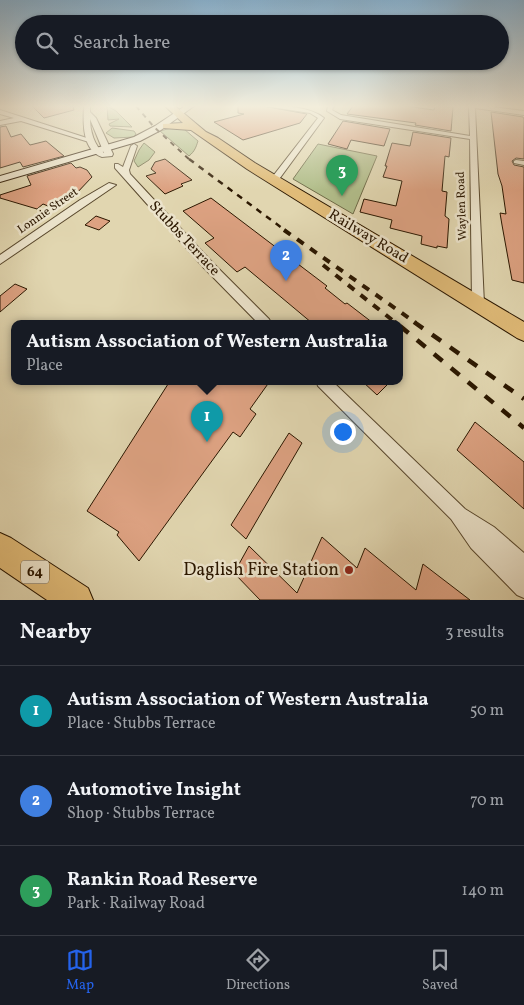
<!DOCTYPE html>
<meta charset="utf-8">
<style>
:root{--surface:#171b24;--page:#20242c;--text:#f1f3f6;--muted:#9ea1a6;--line:#363941;--accent:#2563eb}
body{margin:0;font-family:Vollkorn,serif;background:var(--page);color:var(--text)}
.you{position:absolute;left:342px;top:431px;width:18px;height:18px;margin:-12px;border:4px solid #fff;border-radius:50%;background:#1a73e8;box-shadow:0 0 0 8px #1a73e833}
.badge{display:grid;place-items:center;width:32px;height:32px;border-radius:50%;background:var(--accent);color:#fff;font-size:16px;font-weight:700}
.pin{position:absolute;translate:-50% -41px;filter:drop-shadow(0 1px 2px #0008)}
.pin::after{content:'';position:absolute;top:26px;width:18px;height:15px;background:inherit;clip-path:polygon(0 0,100% 0,50% 100%)}
.popup{position:absolute;left:11px;top:320px;width:392px;height:65px;box-sizing:border-box;display:grid;place-content:center;border-radius:10px;background:var(--surface);filter:drop-shadow(0 1px 4px #0005);font-size:16px;white-space:nowrap;color:var(--muted)}
.popup b{font-size:19px;color:var(--text)}
.popup::after{content:'';position:absolute;left:50%;top:100%;margin-left:-10px;border:10px solid transparent;border-top-color:var(--surface)}
.list{margin:0;padding:0;list-style:none}
h2{display:flex;justify-content:space-between;align-items:center;height:65px;margin:0;padding:0 20px;font-size:21px}
h2 small{font-size:16px;font-weight:400;color:var(--muted)}
.list li{display:grid;grid-template-columns:32px 1fr auto;gap:15px;align-items:center;box-sizing:border-box;height:90px;padding:0 20px;border-top:1px solid var(--line)}
.list b{display:block;font-size:19px;white-space:nowrap}
.list p{margin:0;font-size:16px;white-space:nowrap;color:var(--muted)}
.list em{font-size:16px;font-style:normal;color:var(--muted)}
.icon{flex:none;width:28px;height:28px;fill:none;stroke:currentColor;stroke-width:2;stroke-linecap:round;stroke-linejoin:round}
.map{position:relative;flex:none;width:524px;height:600px;overflow:hidden}
.search{position:absolute;background:var(--surface);box-shadow:0 1px 4px #0004;left:15px;right:15px;top:15px;height:55px;display:flex;align-items:center;gap:12px;box-sizing:border-box;padding:0 18px;border-radius:28px;color:var(--muted);font-size:19px}
.sheet{height:335px;background:var(--surface)}
nav{display:flex;justify-content:space-around;align-items:center;box-sizing:border-box;height:70px;border-top:1px solid var(--line);background:var(--surface);font-size:14px;color:var(--muted)}
nav a{display:grid;justify-items:center;gap:2px}
nav .on{color:var(--accent)}
.map>svg:first-child{display:block}
</style>
<div class="map">
<svg width="524" height="600" viewBox="0 0 524 600">
<rect width="100%" height="100%" fill="#e1d6b0"/>
<filter id="stains"><feTurbulence type="fractalNoise" baseFrequency=".004" numOctaves="4"/><feColorMatrix values="0 0 0 0 .2 0 0 0 0 .09 0 0 0 0 .02 0 0 0 .5 -.17"/></filter>
<radialGradient id="worn" r=".72"><stop offset=".6" stop-color="#630" stop-opacity="0"/><stop offset="1" stop-color="#630" stop-opacity=".3"/></radialGradient>
<!-- green -->
<g fill="#b2be8b" stroke="#6e6a46">
<path d="M 107,106 L 116,111 L 132,127 L 110,126 L 109,124 L 119,119 L 108,120 Z"/>
<path d="M 175,127 L 184,129 L 198,141 C 196,147 195,151 189,156 L 160,131 Z"/>
<path d="M 112,128 L 134,131 L 136,134 L 134,137 L 114,138 L 106,133 Z"/>
<path d="M 144,143 L 155,152 L 149,160 L 138,167 L 134,161 L 139,150 Z"/>
<path d="M 318,144 L 377,156 L 353,214 L 293,179 Z"/>
</g>
<!-- building -->
<g fill="#dda282" stroke="#2b1700">
<path d="M 32,106 L 73,106 L 74,110 L 44,118 Z"/>
<path d="M 238,106 L 263,106 L 307,114 L 300,123 L 243,140 L 214,122 L 244,114 L 238,113 Z"/>
<path d="M 353,106 L 405,106 L 434,110 L 435,106 L 453,107 L 451,131 L 415,125 L 416,123 L 347,114 Z"/>
<path d="M 491,112 L 523,117 L 524,119 L 524,159 L 516,158 L 512,161 L 514,165 L 524,167 L 524,283 L 512,280 L 502,225 L 500,213 L 506,214 L 502,186 L 498,174 Z"/>
<path d="M 343,121 L 390,129 L 384,146 L 351,140 L 347,149 L 328,144 Z"/>
<path d="M 6,126 L 11,137 L 21,134 L 30,145 L 46,141 L 64,156 L 23,167 L 20,162 L 0,168 L 0,127 Z"/>
<path d="M 413,132 L 451,138 L 449,157 L 445,156 L 442,191 L 447,192 L 445,216 L 449,219 L 447,248 L 437,246 L 437,248 L 421,244 L 422,236 L 390,228 L 392,220 L 360,212 L 364,199 L 396,206 L 402,181 L 383,177 L 387,166 L 385,166 L 392,143 L 410,146 Z"/>
<path d="M 165,159 L 192,180 L 181,184 L 183,186 L 165,194 L 146,176 L 156,173 L 151,169 L 155,162 Z"/>
<path d="M 71,163 L 76,168 L 80,167 L 87,170 L 92,177 L 74,196 L 66,194 L 48,206 L 43,204 L 37,209 L 0,198 L 0,195 L 31,185 L 27,176 Z"/>
<path d="M 211,198 L 327,286 L 325,288 L 345,304 L 347,303 L 373,323 L 312,323 L 245,267 L 237,272 L 205,243 L 214,238 L 183,211 Z"/>
<path d="M 96,216 L 110,221 L 99,230 L 85,225 Z"/>
<path d="M 15,284 L 27,289 L 0,312 L 0,296 Z"/>
<path d="M 170,381 L 270,381 L 250,409 L 256,414 L 240,437 L 233,432 L 139,561 L 117,535 L 119,532 L 87,511 Z"/>
<path d="M 362,381 L 391,381 L 377,395 Z"/>
<path d="M 475,422 L 524,462 L 524,509 L 457,450 Z"/>
<path d="M 289,433 L 302,443 L 246,539 L 231,525 Z"/>
<path d="M 322,537 L 357,568 L 365,548 L 416,590 L 423,564 L 470,600 L 260,600 L 234,573 L 249,546 L 297,593 Z"/>
</g>
<g fill="none" stroke-linecap="round" stroke-linejoin="round">
<defs>
<g id="minor">
<path d="M 265,106 C 284,106 309,106 324,118 L 277,182 L 274,182 L 270,180 L 318,118 L 310,113 Z"/>
<path d="M 328,106 L 334,106 L 332,110 L 341,115 L 470,136 L 469,106 L 485,106 L 524,111 L 524,115 L 475,108 L 484,304 L 482,307 L 474,307 L 472,304 L 470,139 L 340,119 L 327,111 Z"/>
<path d="M 0,110 L 93,140 L 94,141 L 89,142 L 21,121 L 0,125 L 0,121 L 14,118 L 0,114 Z"/>
<path d="M 134,144 L 137,146 L 129,170 L 130,174 L 212,262 L 269,319 L 271,323 L 258,323 L 204,268 L 115,168 L 115,164 L 118,164 L 123,167 L 131,146 Z"/>
<path d="M 516,160 L 524,161 L 524,165 L 514,163 L 514,161 Z"/>
<path d="M 109,183 L 116,185 L 0,264 L 0,255 L 80,200 Z"/>
<path d="M 316,381 L 332,381 L 465,509 L 494,527 L 524,553 L 524,598 L 517,595 L 471,548 L 451,519 L 318,386 Z"/>
</g>
<path id="tertiary" d="M 84,106 L 90,106 L 90,112 L 96,118 L 113,154 L 112,156 L 102,157 C 82,150 83,123 84,106 ZM 90,119 L 104,153 C 94,146 90,130 90,119 Z"/>
<path id="secondary" d="M 185,106 L 194,106 L 161,130 L 140,141 L 0,182 L 0,176 L 134,137 L 155,126 Z"/>
<g id="primary">
<path d="M 165,106 L 175,106 L 206,132 L 218,138 L 255,163 L 524,322 L 524,341 L 517,338 L 247,169 L 191,130 L 163,128 L 163,124 L 183,123 Z"/>
<path d="M 0,533 L 11,538 L 88,588 L 93,600 L 47,600 L 0,568 Z"/>
</g>
</defs>
<!-- minor casing -->
<use href="#minor" stroke="#58472c" stroke-width="2"/>
<!-- tertiary casing -->
<use href="#tertiary" stroke="#58472c" stroke-width="2"/>
<!-- secondary casing -->
<use href="#secondary" stroke="#2b1700" stroke-width="2"/>
<!-- primary casing -->
<use href="#primary" stroke="#2b1700" stroke-width="2"/>
<!-- minor -->
<use href="#minor" fill="#ece4cc" fill-rule="evenodd"/>
<!-- tertiary -->
<use href="#tertiary" fill="#ece4cc" fill-rule="evenodd"/>
<!-- secondary -->
<use href="#secondary" fill="#ece4cc" fill-rule="evenodd"/>
<!-- primary -->
<use href="#primary" fill="#e0bb78" fill-rule="evenodd"/>
<!-- rail-far3 -->
<path stroke="#2b1700" stroke-width="2" stroke-dasharray="5 5" stroke-linecap="butt" d="M 136,106 L 154,127 L 191,161"/>
<!-- rail-far2 -->
<path stroke="#2b1700" stroke-width="2.5" stroke-dasharray="6 6" stroke-linecap="butt" d="M 189,159 L 286,231"/>
<!-- rail-far1 -->
<g stroke="#2b1700" stroke-width="4" stroke-dasharray="8 8" stroke-linecap="butt">
<path d="M 284,230 L 416,323"/>
<path d="M 323,265 L 396,323"/>
</g>
<!-- rail -->
<g stroke="#2b1700" stroke-width="4.5" stroke-dasharray="11 11" stroke-linecap="butt">
<path d="M 394,322 L 396,323"/>
<path d="M 414,322 L 524,399"/>
<path d="M 400,326 L 524,428"/>
</g>
</g>
<!-- sky -->
<linearGradient id="sky" x2="0" y2="1"><stop stop-color="#89b5d5"/><stop offset="0.56" stop-color="#f2eddb"/><stop offset="1" stop-color="#f2eddb" stop-opacity="0"/></linearGradient>
<rect width="524" height="190" fill="url(#sky)"/>
<!-- markers -->
<circle fill="#8f2418" stroke="#ece4cc" stroke-width="2" cx="349" cy="570" r="5"/>
<g text-anchor="middle" dominant-baseline="central" stroke-width="5" stroke-linejoin="round" paint-order="stroke">
<!-- far-street labels -->
<g font-size="12" fill="#2b1700" stroke="#ece4cc">
<text transform="translate(462 206) rotate(-92)">Waylen Road</text>
<text transform="translate(48 211) rotate(-35)">Lonnie Street</text>
</g>
<!-- shield labels -->
<rect fill="#ece4cc" stroke="#65543d" stroke-width="1" x="21" y="560.5" width="28" height="23" rx="4"/>
<g font-size="14" font-weight="bold" fill="#2b1700">
<text x="35" y="572">64</text>
</g>
<!-- street labels -->
<g font-size="15" fill="#2b1700" stroke="#ece4cc">
<text transform="translate(368 237) rotate(31)">Railway Road</text>
<text transform="translate(184 239) rotate(47)">Stubbs Terrace</text>
</g>
<!-- near-poi labels -->
<g font-size="18" fill="#2b1700" stroke="#ece4cc" text-anchor="end">
<text x="339" y="570">Daglish Fire Station</text>
</g>
</g>
<rect width="100%" height="100%" filter="url(#stains)"/>
<rect width="100%" height="100%" fill="url(#worn)"/>
</svg>
<div class="you"></div>
<div class="pin badge" style="left:207px;top:442px;background:#0f9aa8">1</div>
<div class="popup"><b>Autism Association of Western Australia</b>Place</div>
<div class="pin badge" style="left:286px;top:281px;background:#3f7fe0">2</div>
<div class="pin badge" style="left:342px;top:196px;background:#2e9e5b">3</div>
<div class="search"><svg class="icon" aria-label="search" viewBox="0 0 24 24"><circle cx="10" cy="10" r="6"/><path d="M15 15l6 6"/></svg>Search here</div>
</div>
<section class="sheet">
<h2>Nearby<small>3 results</small></h2>
<ul class="list">
<li><span class="badge" style="background:#0f9aa8">1</span><div><b>Autism Association of Western Australia</b><p>Place · Stubbs Terrace</p></div><em>50 m</em></li>
<li><span class="badge" style="background:#3f7fe0">2</span><div><b>Automotive Insight</b><p>Shop · Stubbs Terrace</p></div><em>70 m</em></li>
<li><span class="badge" style="background:#2e9e5b">3</span><div><b>Rankin Road Reserve</b><p>Park · Railway Road</p></div><em>140 m</em></li>
</ul>
</section>
<nav>
<a class="on"><svg class="icon" aria-label="map" viewBox="0 0 24 24"><path d="M3 6l6-2 6 2 6-2v14l-6 2-6-2-6 2zM9 4v14M15 6v14"/></svg>Map</a>
<a><svg class="icon" aria-label="directions" viewBox="0 0 24 24"><path d="M12 3l9 9-9 9-9-9zM9 14v-3h6M13 9l2 2-2 2"/></svg>Directions</a>
<a><svg class="icon" aria-label="saved" viewBox="0 0 24 24"><path d="M7 4h10v16l-5-4-5 4z"/></svg>Saved</a>
</nav>
